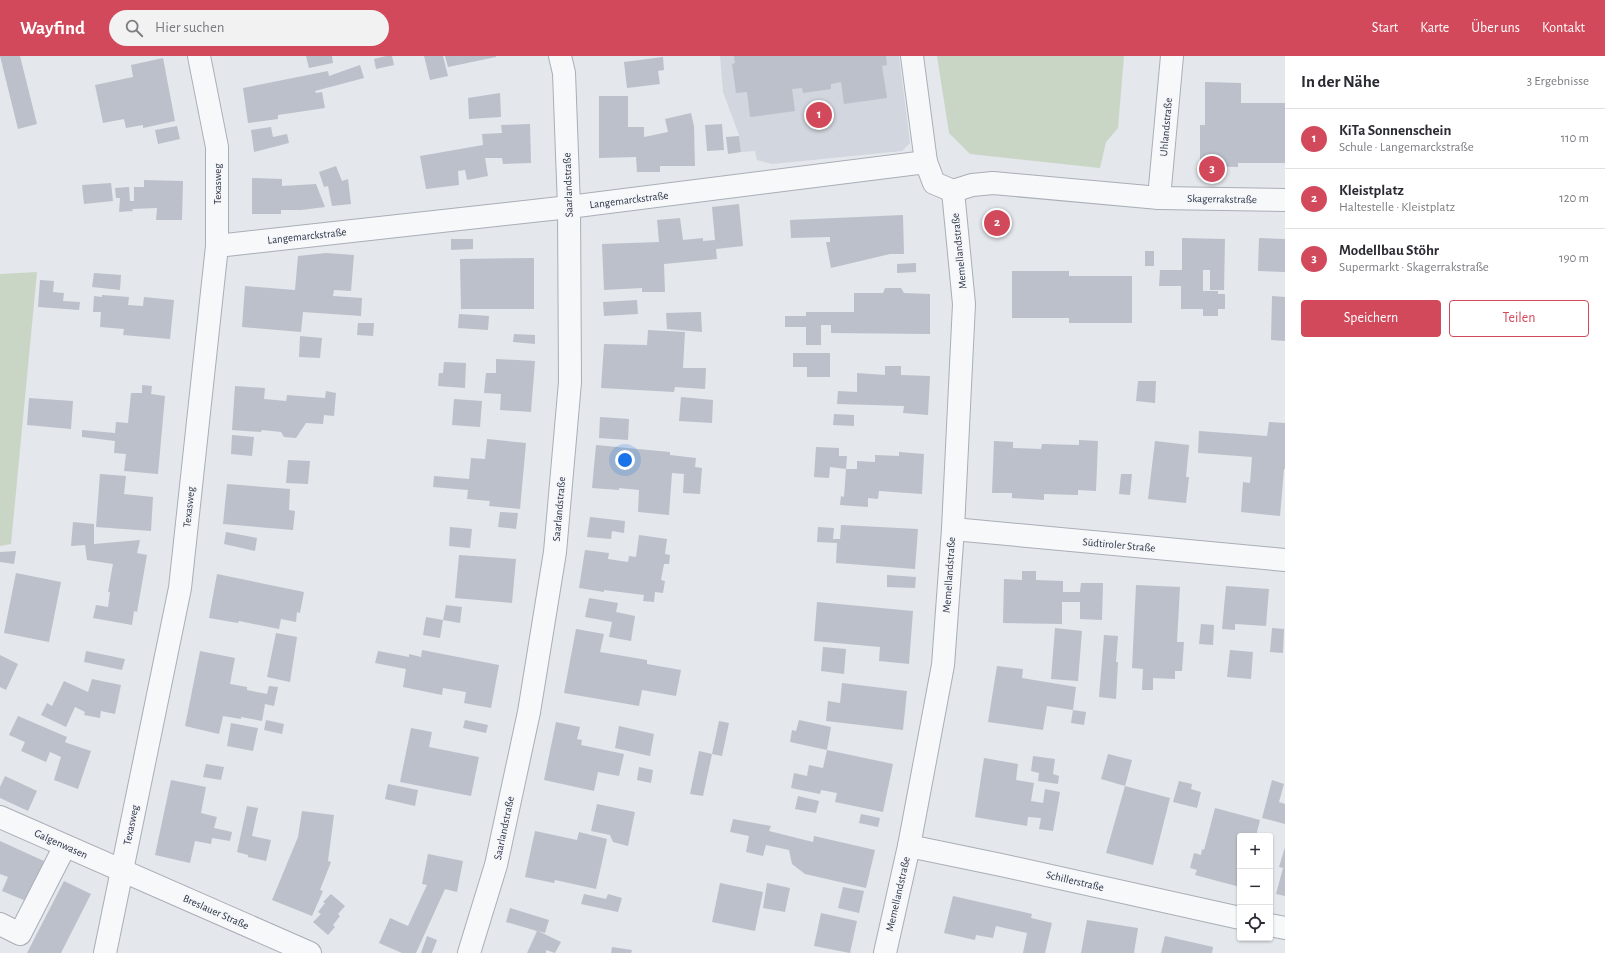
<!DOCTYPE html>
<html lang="de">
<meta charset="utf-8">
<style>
:root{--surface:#fff;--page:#f2f2f3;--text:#2b2b33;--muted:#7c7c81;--line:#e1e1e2;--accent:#d1495b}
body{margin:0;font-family:"Alegreya Sans",sans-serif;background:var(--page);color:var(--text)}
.controls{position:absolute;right:12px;bottom:12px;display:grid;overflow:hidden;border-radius:4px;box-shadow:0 1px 3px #0004}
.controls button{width:36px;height:36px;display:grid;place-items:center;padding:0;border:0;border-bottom:1px solid var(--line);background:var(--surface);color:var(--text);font:20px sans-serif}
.you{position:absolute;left:625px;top:404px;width:14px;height:14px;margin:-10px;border:3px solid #fff;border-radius:50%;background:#1a73e8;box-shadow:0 0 0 6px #1a73e833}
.badge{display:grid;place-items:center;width:26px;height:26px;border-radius:50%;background:var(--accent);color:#fff;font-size:13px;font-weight:700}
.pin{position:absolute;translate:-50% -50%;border:2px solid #fff;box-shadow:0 1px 4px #0006}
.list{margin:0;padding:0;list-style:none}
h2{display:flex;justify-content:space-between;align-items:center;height:52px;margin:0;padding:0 16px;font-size:17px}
h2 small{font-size:13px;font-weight:400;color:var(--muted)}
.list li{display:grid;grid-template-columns:26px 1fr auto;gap:12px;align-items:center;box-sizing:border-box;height:60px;padding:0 16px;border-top:1px solid var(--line)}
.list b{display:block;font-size:15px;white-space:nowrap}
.list p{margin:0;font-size:13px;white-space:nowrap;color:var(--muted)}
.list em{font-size:13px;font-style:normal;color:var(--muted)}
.actions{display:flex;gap:8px;padding:12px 16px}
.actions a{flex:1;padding:9px 0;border:1px solid var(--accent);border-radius:4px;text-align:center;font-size:14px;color:var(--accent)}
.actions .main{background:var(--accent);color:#fff}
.icon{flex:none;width:22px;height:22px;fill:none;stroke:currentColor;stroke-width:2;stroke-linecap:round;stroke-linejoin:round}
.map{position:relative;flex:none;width:1285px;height:897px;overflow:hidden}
header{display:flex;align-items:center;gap:24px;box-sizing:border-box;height:56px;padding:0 20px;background:var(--accent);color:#fff}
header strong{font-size:19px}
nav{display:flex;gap:22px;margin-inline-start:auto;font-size:14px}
.search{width:280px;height:36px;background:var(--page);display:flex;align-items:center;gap:10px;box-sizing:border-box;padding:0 14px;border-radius:22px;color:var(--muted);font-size:15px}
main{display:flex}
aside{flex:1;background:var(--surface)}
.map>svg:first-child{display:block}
</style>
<header>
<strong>Wayfind</strong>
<div class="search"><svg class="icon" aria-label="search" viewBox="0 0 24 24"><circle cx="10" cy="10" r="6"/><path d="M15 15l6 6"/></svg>Hier suchen</div>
<nav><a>Start</a><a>Karte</a><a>Über uns</a><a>Kontakt</a></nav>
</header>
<main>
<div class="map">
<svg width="1285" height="897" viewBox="0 0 1285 897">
<rect width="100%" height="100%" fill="#e4e7ec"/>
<!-- built -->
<path fill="#d2d6de" d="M 720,0 L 899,0 L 910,87 L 902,95 L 772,108 L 757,104 L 755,95 L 741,96 L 739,79 L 723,36 Z"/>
<!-- green -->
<g fill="#c9d6c5">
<path d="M 937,0 L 1124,0 L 1118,72 L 1106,86 L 1100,112 L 970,98 L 949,77 Z"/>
<path d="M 37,216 L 11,488 L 0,490 L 0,218 Z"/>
</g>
<!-- building -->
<g fill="#bbc0ca">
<path d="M 0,0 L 20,0 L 37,68 L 18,73 Z"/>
<path d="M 306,0 L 332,0 L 333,7 L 309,12 Z"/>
<path d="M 386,0 L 392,0 L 394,9 L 376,13 L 374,3 Z"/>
<path d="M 424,0 L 443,0 L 448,20 L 430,24 Z"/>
<path d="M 445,0 L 496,0 L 496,1 L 448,11 Z"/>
<path d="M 734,0 L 886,0 L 887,9 L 882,10 L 887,42 L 844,48 L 841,26 L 831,28 L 831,33 L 803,37 L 802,32 L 792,33 L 795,55 L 750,61 L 747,36 L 736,37 L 732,8 L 735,7 Z"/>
<path d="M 663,1 L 664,14 L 658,15 L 660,28 L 627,32 L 624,6 Z"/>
<path d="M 163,2 L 175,65 L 143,72 L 143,69 L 126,72 L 124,63 L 103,67 L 95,29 L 133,21 L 131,9 Z"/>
<path d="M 360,9 L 364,22 L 315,35 L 316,37 L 322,36 L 325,52 L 278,59 L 278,63 L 248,67 L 243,32 L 328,15 L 329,20 Z"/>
<path d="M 1205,26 L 1241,27 L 1241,47 L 1285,47 L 1285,107 L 1238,107 L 1238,111 L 1200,110 L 1200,69 L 1205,69 Z"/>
<path d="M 500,37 L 501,61 L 469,63 L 468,42 Z"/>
<path d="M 599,40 L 628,40 L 628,71 L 644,71 L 644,81 L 668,76 L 665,63 L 691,57 L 694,70 L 695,110 L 660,110 L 660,116 L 637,116 L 636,101 L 599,102 Z"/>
<path d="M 530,68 L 531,107 L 503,108 L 502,102 L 485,102 L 488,120 L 467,124 L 465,114 L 458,115 L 459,129 L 426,133 L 420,100 L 483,89 L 482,78 L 502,77 L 501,69 Z"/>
<path d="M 722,68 L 724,94 L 707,95 L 705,69 Z"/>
<path d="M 177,70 L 180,83 L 158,88 L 155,74 Z"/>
<path d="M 271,71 L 273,81 L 287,78 L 289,87 L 254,96 L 251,74 Z"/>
<path d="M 739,80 L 741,96 L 728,98 L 726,81 Z"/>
<path d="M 336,110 L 342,125 L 348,123 L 351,148 L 332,150 L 328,130 L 324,131 L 319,116 Z"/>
<path d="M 252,122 L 282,123 L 282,130 L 316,128 L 325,151 L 301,154 L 281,154 L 281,158 L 252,158 Z"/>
<path d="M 144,124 L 183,125 L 182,164 L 156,164 L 157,152 L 132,153 L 133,155 L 119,156 L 120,142 L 116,142 L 115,132 L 129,131 L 130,145 L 134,145 L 134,131 L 144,131 Z"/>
<path d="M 111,127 L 113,145 L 84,148 L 82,129 Z"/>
<path d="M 739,148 L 743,190 L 716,193 L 717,203 L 664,208 L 665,236 L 642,236 L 642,232 L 604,234 L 602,188 L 659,186 L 657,164 L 680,162 L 683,184 L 703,182 L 703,185 L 715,184 L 712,151 Z"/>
<path d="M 903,159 L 904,198 L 890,198 L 831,212 L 826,186 L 830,186 L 830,181 L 791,182 L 790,164 Z"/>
<path d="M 1182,182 L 1225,183 L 1224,234 L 1210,234 L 1210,214 L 1203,214 L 1203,235 L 1218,235 L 1218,238 L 1225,238 L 1225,253 L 1218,253 L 1218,260 L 1203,260 L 1203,253 L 1181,253 L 1181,230 L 1159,230 L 1160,214 L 1182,214 Z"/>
<path d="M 1259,182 L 1285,183 L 1285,216 L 1258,215 Z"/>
<path d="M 451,183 L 473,183 L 473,193 L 451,194 Z"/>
<rect x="1145" y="195" width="9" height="15"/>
<path d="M 326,197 L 354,199 L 351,235 L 334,234 L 333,240 L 362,242 L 361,260 L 303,256 L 301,276 L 242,271 L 245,230 L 295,234 L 298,200 Z"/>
<path d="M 534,202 L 534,253 L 461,253 L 460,203 Z"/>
<path d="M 916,207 L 916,216 L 897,217 L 897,208 Z"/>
<path d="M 1012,215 L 1069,215 L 1069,220 L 1132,220 L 1132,267 L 1069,267 L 1069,262 L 1012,262 Z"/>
<path d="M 94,217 L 121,219 L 120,234 L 92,231 Z"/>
<path d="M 40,224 L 54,225 L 53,236 L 64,237 L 63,245 L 80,246 L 79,254 L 38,251 Z"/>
<path d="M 885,232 L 901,232 L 904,237 L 930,238 L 930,278 L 831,277 L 831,269 L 821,269 L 821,289 L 806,289 L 806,271 L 785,271 L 785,260 L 806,260 L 806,256 L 854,256 L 854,237 L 883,237 Z"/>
<path d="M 102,239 L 129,241 L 128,249 L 143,250 L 144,241 L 174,244 L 170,283 L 123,279 L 124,273 L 100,271 L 101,256 L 93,256 L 94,240 L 102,241 Z"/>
<path d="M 1272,240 L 1285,241 L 1285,285 L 1271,284 Z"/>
<path d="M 637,244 L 638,258 L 604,260 L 603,246 Z"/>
<path d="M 701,256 L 702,276 L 667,273 L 666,257 Z"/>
<path d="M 459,258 L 489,260 L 488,274 L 458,272 Z"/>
<path d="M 358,267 L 374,267 L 373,280 L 357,279 Z"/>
<path d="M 648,274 L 685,276 L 683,312 L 706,312 L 705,333 L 675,331 L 674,336 L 601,332 L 604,288 L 647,289 Z"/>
<path d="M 514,278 L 535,279 L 535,288 L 513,286 Z"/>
<path d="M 300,280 L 322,282 L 320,302 L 299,301 Z"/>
<path d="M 793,297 L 830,297 L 830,321 L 807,321 L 807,311 L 793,311 Z"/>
<path d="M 496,303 L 535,305 L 531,356 L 500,354 L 501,338 L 484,337 L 486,317 L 496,317 Z"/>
<path d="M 444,306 L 466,307 L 465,332 L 438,330 L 439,317 L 443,317 Z"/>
<path d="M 885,310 L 901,310 L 901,319 L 930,320 L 928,359 L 903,357 L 904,350 L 837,348 L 838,335 L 857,336 L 857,317 L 885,319 Z"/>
<path d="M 1138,325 L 1156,325 L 1155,347 L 1136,345 Z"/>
<path d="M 142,329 L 152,330 L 151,338 L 165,340 L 158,418 L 124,415 L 126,398 L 114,397 L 115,385 L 82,381 L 82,374 L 115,377 L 116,366 L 128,367 L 131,337 L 142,337 Z"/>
<path d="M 235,330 L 265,332 L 264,343 L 286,345 L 287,339 L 325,342 L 326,335 L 336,337 L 334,360 L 324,359 L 323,368 L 306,367 L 296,382 L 284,381 L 281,376 L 262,374 L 261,376 L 232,374 Z"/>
<path d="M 681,341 L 713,344 L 712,367 L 679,365 Z"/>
<path d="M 29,342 L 73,345 L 71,373 L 27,369 Z"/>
<path d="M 454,343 L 482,345 L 480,371 L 452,369 Z"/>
<path d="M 834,358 L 854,359 L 854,370 L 833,369 Z"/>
<path d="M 600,361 L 629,363 L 628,384 L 599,382 Z"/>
<path d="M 1269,366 L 1285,367 L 1285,413 L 1284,413 L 1280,460 L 1241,456 L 1243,426 L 1250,427 L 1252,401 L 1198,397 L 1199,375 L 1267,380 Z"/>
<path d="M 232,379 L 254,381 L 252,400 L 231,398 Z"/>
<path d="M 487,383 L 526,387 L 520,453 L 489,450 L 490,445 L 467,443 L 468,434 L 433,431 L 434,420 L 469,423 L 471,402 L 485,403 Z"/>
<path d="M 1079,384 L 1098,385 L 1096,435 L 1078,434 L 1078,439 L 1044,438 L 1044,444 L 1012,442 L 1012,437 L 992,437 L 994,385 L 1013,386 L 1013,392 L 1041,393 L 1042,388 L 1079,389 Z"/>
<path d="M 1155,385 L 1189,389 L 1186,421 L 1189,421 L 1186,447 L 1148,443 Z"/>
<path d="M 596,389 L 670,396 L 670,399 L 696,402 L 695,411 L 702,412 L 700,438 L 683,437 L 684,418 L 672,417 L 669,459 L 638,456 L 639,434 L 619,432 L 619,434 L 592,432 Z"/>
<path d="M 816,391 L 839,392 L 839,400 L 847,400 L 846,413 L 830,411 L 829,422 L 814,421 Z"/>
<path d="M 899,396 L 924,398 L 922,438 L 879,435 L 878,443 L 868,442 L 868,451 L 840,449 L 841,440 L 844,441 L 846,413 L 857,413 L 857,405 L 875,406 L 875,399 L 899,400 Z"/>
<path d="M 288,404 L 310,405 L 308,428 L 286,427 Z"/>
<path d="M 100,418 L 126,420 L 124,438 L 153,441 L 151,475 L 96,471 Z"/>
<path d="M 1121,418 L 1132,418 L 1130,439 L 1119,438 Z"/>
<path d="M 227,428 L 290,433 L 289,454 L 295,455 L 293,474 L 223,468 Z"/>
<path d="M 500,456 L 518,457 L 516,473 L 498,471 Z"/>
<path d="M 590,461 L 625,465 L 624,477 L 612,475 L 611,483 L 587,481 Z"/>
<path d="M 73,466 L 94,468 L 94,488 L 140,484 L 137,497 L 147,499 L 137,556 L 134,555 L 132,569 L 93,562 L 96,549 L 108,551 L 110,536 L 108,536 L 113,508 L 87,504 L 85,489 L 71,490 Z"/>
<path d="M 841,469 L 918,473 L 915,513 L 836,507 L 837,487 L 817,486 L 818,471 L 834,472 L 833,483 L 840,483 Z"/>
<path d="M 450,471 L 472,473 L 470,492 L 449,490 Z"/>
<path d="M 226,476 L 257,482 L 255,495 L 224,488 Z"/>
<path d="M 639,479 L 667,483 L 665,498 L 670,499 L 669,508 L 664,508 L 661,524 L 665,525 L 663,537 L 655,536 L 654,546 L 643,545 L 644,539 L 604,534 L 604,536 L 579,532 L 585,494 L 609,497 L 608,503 L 628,506 L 629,500 L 636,501 Z"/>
<path d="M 16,495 L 14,508 L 0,506 L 0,496 Z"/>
<path d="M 459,499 L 516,503 L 512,547 L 455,542 Z"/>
<path d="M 1022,515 L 1036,515 L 1036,524 L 1063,525 L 1063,536 L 1080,536 L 1081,527 L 1103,527 L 1102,564 L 1080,563 L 1080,546 L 1062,546 L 1062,568 L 1003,567 L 1004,523 L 1022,524 Z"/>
<path d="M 16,517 L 61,526 L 49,586 L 4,577 Z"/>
<path d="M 217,518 L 304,536 L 300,557 L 297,556 L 296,566 L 281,563 L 279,573 L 239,565 L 238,567 L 209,562 Z"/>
<path d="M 887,519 L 916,521 L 915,532 L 887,531 Z"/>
<path d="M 1136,529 L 1180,531 L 1177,586 L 1184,586 L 1182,615 L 1175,615 L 1175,623 L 1153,622 L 1153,634 L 1142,634 L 1143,613 L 1132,612 Z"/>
<path d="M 1226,530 L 1269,533 L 1266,570 L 1235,568 L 1235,574 L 1222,573 Z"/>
<path d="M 589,542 L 618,547 L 616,556 L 635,560 L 631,585 L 609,581 L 612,566 L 585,561 Z"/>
<path d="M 817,546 L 913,555 L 909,608 L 879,605 L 880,591 L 814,585 Z"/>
<path d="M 446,549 L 462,551 L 460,567 L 443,564 Z"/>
<path d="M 426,561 L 443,564 L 440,582 L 423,579 Z"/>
<path d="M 1201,568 L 1214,569 L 1213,589 L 1199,588 Z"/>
<path d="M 1055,572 L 1082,575 L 1078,625 L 1051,623 Z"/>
<path d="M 1272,572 L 1284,573 L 1283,597 L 1270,596 Z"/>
<path d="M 576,573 L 604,578 L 600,596 L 647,604 L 647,608 L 681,614 L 676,640 L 642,634 L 639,650 L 564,637 Z"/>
<path d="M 276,577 L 297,581 L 290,626 L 267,621 Z"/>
<path d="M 1104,579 L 1118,580 L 1116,606 L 1118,606 L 1116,643 L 1099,641 Z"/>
<path d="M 823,591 L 846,593 L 844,618 L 821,615 Z"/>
<path d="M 422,594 L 499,609 L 491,652 L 464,647 L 466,636 L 443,632 L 442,639 L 403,631 L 406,613 L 375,607 L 378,595 L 409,601 L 409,598 L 421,601 Z"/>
<path d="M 1230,594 L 1253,596 L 1251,623 L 1227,621 Z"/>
<path d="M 86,595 L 125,603 L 122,614 L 84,606 Z"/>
<path d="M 200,595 L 235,602 L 230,628 L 247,631 L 247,634 L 267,638 L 269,630 L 278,631 L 274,650 L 265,648 L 262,665 L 241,661 L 241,663 L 223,660 L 219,678 L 185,670 Z"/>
<path d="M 0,599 L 18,608 L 6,634 L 0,631 Z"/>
<path d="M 997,610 L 1023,613 L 1022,622 L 1076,631 L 1073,654 L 1047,650 L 1043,674 L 988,666 Z"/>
<path d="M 92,623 L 121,629 L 115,658 L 101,655 L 100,662 L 84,659 L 85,656 L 75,651 L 66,671 L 41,659 L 47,647 L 52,650 L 64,625 L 88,636 Z"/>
<path d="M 842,627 L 907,635 L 903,674 L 826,665 L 828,645 L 840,647 Z"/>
<path d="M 1073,654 L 1086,656 L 1084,669 L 1071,667 Z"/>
<path d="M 18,660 L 67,681 L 65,686 L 67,687 L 91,695 L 78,733 L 54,724 L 61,701 L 50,696 L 46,706 L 21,695 L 25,686 L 9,679 Z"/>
<path d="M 266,664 L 284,668 L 282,678 L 264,674 Z"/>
<path d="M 465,664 L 488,669 L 486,677 L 463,672 Z"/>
<path d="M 799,664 L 831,671 L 827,694 L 893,708 L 883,756 L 835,746 L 837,737 L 821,734 L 820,738 L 791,732 L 794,717 L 807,720 L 809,709 L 823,712 L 827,694 L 790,686 L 792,674 L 796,675 Z"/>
<path d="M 719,665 L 729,667 L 722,700 L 712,698 Z"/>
<path d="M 556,666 L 580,671 L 577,683 L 582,684 L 581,689 L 624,698 L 619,720 L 598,716 L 594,735 L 544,724 Z"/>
<path d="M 231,667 L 258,672 L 253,695 L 227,690 Z"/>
<path d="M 619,670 L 654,678 L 650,700 L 615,692 Z"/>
<path d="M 411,672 L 432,676 L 429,691 L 479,701 L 471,740 L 400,726 Z"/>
<path d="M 699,695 L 712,698 L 703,740 L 690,738 Z"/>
<path d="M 1108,698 L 1132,704 L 1125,730 L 1170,742 L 1153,809 L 1106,797 L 1125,730 L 1101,723 Z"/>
<path d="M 1033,700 L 1055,703 L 1053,718 L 1059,720 L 1058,728 L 1038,725 L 1039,717 L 1031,715 Z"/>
<path d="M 984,702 L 1018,708 L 1016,724 L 1034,727 L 1031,745 L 1043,747 L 1045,733 L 1060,736 L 1053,775 L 1039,773 L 1041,762 L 1028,761 L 1027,770 L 975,761 Z"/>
<path d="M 206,708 L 224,711 L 221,724 L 203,721 Z"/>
<path d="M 639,711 L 653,714 L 651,727 L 637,724 Z"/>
<path d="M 5,720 L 37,735 L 28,755 L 0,742 L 0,731 Z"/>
<path d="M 171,724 L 206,731 L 201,757 L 217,761 L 214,772 L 232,776 L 230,785 L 212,782 L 211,788 L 195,785 L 190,807 L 155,799 Z"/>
<path d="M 1272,724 L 1284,728 L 1279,746 L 1285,748 L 1285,768 L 1262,762 Z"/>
<path d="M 1179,725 L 1192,728 L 1191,733 L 1201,736 L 1197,752 L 1173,746 Z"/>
<path d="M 388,728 L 418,734 L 415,750 L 385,743 Z"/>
<path d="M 798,740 L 819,745 L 816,757 L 795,753 Z"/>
<path d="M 597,748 L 635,756 L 628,790 L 613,786 L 610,779 L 591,775 Z"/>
<path d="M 247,750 L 258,752 L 252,780 L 271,784 L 266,805 L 248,801 L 248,799 L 237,796 Z"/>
<path d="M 1215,752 L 1260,764 L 1256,780 L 1240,780 L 1240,831 L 1195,819 L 1197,814 L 1190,812 L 1194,797 L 1201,799 L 1202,793 L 1204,794 Z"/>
<path d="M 302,755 L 334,759 L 328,805 L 331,806 L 320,834 L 323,835 L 312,860 L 272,844 L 298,781 Z"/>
<path d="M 861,758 L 880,762 L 878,771 L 859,767 Z"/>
<path d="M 733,763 L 771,770 L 769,775 L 813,786 L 814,780 L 875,794 L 866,832 L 805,818 L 792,808 L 789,794 L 766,789 L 763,800 L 746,796 L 749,780 L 730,776 Z"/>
<path d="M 535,775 L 577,784 L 579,776 L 607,783 L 596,833 L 555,824 L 554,827 L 525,821 Z"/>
<path d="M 0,785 L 44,805 L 26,845 L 2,835 L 8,821 L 0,818 Z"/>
<path d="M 1285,791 L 1285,840 L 1276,838 L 1283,812 L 1279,811 Z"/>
<path d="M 428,798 L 463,805 L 457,836 L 445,833 L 416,897 L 402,897 L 379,887 L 390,862 L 408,870 L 427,829 L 422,828 Z"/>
<path d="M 64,825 L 91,838 L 61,897 L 27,897 Z"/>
<path d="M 720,827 L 763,836 L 755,875 L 712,866 Z"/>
<path d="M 767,827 L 790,832 L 785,856 L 763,852 Z"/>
<path d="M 843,831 L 864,835 L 859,857 L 838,852 Z"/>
<path d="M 331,838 L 345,850 L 338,858 L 340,860 L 333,869 L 335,871 L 328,879 L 313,866 L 321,858 L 318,856 L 325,847 L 323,846 Z"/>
<path d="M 584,838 L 606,843 L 608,838 L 622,842 L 618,856 L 581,848 Z"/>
<path d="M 953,840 L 1032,858 L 1031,862 L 1052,867 L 1045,897 L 1023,897 L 1027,877 L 996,870 L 993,882 L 976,879 L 975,884 L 944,877 Z"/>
<path d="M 510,852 L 549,864 L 545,877 L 538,875 L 561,886 L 555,897 L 546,894 L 546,897 L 527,897 L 537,875 L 506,866 Z"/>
<path d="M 821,857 L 857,865 L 850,897 L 814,890 Z"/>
<path d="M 1087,864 L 1138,872 L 1134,897 L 1081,897 Z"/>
<path d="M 427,880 L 437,884 L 432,897 L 421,897 Z"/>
<path d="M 1165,880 L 1213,891 L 1212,897 L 1161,897 Z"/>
<path d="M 612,891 L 632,894 L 631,897 L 611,897 Z"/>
</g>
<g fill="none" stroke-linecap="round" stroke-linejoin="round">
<defs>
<g id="street">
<path d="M 912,0 L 926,106"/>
<path d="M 953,135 L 972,129 L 993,127 L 1159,142 L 1285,144"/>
<path d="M 1159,142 L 1172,0"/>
<path d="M 217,190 L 569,151 L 926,106 L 934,127 L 953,135"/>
<path d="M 953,473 L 1285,504"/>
<path d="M 0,761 L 310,897"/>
<path d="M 909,790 L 1001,809 L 1240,862"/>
<path d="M 0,868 L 20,878 L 65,790"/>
<path d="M 1270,869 L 1285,872"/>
<path d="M 105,897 L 180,532 L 217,190 L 217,91 L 199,0"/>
<path d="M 469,897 L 496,809 L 529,656 L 555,496 L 570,326 L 569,151 L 564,17 L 560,0"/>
<path d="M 885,897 L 909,790 L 943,609 L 953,473 L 964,248 L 953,135"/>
</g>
</defs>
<!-- street casing -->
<use href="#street" stroke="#a9aeb7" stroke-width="24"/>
<!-- street -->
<use href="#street" stroke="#f7f8fa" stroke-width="22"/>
</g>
<g text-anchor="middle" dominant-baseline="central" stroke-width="3" stroke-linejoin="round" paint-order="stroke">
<!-- street labels -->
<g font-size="11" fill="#2b3445" stroke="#f4f6f9">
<text transform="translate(1166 71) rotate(-85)">Uhlandstraße</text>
<text transform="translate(217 128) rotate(-90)">Texasweg</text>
<text transform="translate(568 129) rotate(-92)">Saarlandstraße</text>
<text transform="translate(1222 143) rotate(1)">Skagerrakstraße</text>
<text transform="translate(629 144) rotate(-7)">Langemarckstraße</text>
<text transform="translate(307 180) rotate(-6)">Langemarckstraße</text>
<text transform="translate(959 195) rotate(-96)">Memellandstraße</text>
<text transform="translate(189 451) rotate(-84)">Texasweg</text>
<text transform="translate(559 453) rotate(-85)">Saarlandstraße</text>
<text transform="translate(1119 489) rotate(5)">Südtiroler Straße</text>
<text transform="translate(949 519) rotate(-86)">Memellandstraße</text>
<text transform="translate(131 769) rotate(-78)">Texasweg</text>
<text transform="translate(504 772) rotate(-78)">Saarlandstraße</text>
<text transform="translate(61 788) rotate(24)">Galgenwasen</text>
<text transform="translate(1075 825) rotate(13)">Schillerstraße</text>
<text transform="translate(898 838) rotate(-77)">Memellandstraße</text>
<text transform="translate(216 856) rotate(24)">Breslauer Straße</text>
</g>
</g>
</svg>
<div class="controls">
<button>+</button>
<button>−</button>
<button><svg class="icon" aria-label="locate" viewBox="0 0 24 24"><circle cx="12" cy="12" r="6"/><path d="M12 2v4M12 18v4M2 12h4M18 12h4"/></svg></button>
</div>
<div class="you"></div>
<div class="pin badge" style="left:819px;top:59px">1</div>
<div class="pin badge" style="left:997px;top:167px">2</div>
<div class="pin badge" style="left:1212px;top:113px">3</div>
</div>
<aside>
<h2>In der Nähe<small>3 Ergebnisse</small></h2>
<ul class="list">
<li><span class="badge">1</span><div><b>KiTa Sonnenschein</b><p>Schule · Langemarckstraße</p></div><em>110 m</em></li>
<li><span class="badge">2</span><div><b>Kleistplatz</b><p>Haltestelle · Kleistplatz</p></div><em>120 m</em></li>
<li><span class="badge">3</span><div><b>Modellbau Stöhr</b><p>Supermarkt · Skagerrakstraße</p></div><em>190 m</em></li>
</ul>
<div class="actions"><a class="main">Speichern</a><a>Teilen</a></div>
</aside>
</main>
